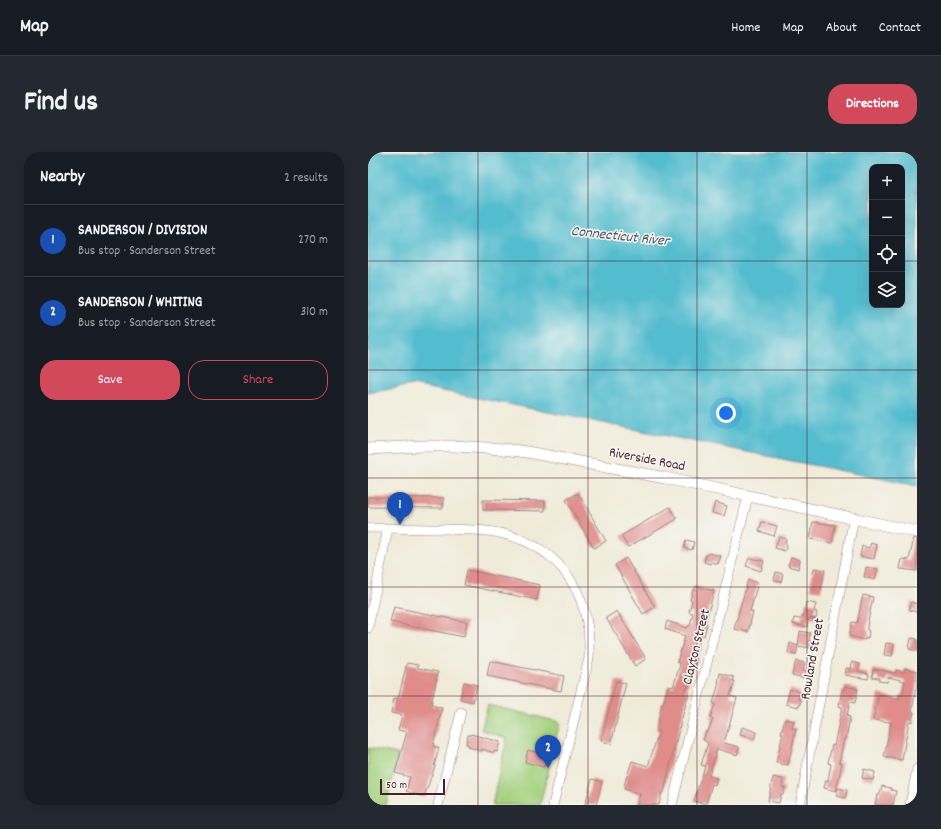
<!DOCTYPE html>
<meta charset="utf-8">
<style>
:root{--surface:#171b24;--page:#242831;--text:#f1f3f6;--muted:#9ea1a6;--line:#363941;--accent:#d1495b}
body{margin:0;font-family:Dekko,sans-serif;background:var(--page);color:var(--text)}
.controls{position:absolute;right:12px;top:12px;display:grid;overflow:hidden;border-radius:8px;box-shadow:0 4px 16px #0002}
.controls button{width:36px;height:36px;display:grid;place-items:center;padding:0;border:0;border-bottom:1px solid var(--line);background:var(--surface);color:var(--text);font:20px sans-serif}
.scale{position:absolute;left:12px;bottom:10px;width:65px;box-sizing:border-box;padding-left:4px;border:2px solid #4a1f2b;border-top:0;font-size:11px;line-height:14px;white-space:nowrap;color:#4a1f2b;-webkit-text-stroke:3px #f6f6f2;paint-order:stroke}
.you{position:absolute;left:358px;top:261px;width:14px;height:14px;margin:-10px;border:3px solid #fff;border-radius:50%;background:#1a73e8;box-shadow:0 0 0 6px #1a73e833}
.badge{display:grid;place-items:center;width:26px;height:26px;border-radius:50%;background:var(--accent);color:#fff;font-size:13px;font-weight:700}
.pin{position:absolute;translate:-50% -33px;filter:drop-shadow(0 1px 2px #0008)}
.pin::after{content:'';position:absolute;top:21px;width:14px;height:12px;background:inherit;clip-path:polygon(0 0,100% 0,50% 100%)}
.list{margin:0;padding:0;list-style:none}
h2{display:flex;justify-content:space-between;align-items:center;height:52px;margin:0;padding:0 16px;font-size:17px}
h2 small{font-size:13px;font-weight:400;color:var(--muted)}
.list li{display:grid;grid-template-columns:26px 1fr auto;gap:12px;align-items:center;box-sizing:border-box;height:72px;padding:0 16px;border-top:1px solid var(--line)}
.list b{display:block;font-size:15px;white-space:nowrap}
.list p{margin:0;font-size:13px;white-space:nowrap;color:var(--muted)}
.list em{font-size:13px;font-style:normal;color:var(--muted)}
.actions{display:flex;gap:8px;padding:12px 16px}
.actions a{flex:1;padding:9px 0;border:1px solid var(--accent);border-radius:16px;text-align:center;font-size:14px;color:var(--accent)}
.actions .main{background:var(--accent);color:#fff}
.icon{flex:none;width:22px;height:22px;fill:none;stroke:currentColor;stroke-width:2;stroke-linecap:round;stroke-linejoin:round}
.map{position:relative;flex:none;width:549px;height:653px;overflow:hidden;border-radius:16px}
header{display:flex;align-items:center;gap:24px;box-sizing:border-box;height:56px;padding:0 20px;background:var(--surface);border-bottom:1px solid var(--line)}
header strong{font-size:19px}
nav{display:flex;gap:22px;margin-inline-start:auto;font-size:14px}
.intro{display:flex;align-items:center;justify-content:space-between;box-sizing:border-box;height:96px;padding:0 24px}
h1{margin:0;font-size:28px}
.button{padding:10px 18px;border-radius:16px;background:var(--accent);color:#fff;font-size:14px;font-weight:700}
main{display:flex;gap:24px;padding:0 24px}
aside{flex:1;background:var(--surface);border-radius:16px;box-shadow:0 4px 16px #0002}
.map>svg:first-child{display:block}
</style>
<header>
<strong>Map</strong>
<nav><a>Home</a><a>Map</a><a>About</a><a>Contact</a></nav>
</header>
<div class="intro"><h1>Find us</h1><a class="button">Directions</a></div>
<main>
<aside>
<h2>Nearby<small>2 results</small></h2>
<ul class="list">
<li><span class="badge" style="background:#1a4fb4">1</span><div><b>SANDERSON / DIVISION</b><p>Bus stop · Sanderson Street</p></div><em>270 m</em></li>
<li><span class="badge" style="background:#1a4fb4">2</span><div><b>SANDERSON / WHITING</b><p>Bus stop · Sanderson Street</p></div><em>310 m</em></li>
</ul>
<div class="actions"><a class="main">Save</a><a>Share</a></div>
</aside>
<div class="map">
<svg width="549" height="653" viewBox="0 0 549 653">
<rect width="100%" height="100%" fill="#f6f6f2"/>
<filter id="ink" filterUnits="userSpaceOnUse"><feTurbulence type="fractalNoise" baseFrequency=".025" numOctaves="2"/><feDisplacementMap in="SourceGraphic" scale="8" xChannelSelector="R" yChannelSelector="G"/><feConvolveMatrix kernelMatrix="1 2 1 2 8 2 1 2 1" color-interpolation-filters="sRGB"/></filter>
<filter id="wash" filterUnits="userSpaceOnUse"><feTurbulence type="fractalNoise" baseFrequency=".012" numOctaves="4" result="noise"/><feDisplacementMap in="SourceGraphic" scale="16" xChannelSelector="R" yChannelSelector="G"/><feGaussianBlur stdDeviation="0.9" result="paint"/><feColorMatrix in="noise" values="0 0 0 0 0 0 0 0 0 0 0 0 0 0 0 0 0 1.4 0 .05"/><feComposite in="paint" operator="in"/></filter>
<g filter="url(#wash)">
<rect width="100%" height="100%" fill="#f0ebd9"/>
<!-- green -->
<g fill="#a4d17f" stroke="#777855">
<path d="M 120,553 L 192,570 L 172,653 L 124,653 L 139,586 L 113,578 Z"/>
<path d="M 0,596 L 30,602 L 18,653 L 0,653 Z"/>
</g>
<!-- water -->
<path fill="#52bcce" stroke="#4e6e7c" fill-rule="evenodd" d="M 0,0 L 549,0 L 549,334 L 45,233 L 0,241 ZM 504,15 L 534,15 L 534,153 L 504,153 Z"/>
<g id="blocks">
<!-- building -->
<g fill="#df8c8a">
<path d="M 210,341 L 238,389 L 226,396 L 198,348 Z"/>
<path d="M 0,345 L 76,346 L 75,356 L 0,355 Z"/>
<path d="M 115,348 L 177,349 L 177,359 L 115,358 Z"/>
<path d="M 347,350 L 359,354 L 356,364 L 344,361 Z"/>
<path d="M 302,355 L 309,367 L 260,395 L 253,384 Z"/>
<path d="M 394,370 L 409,374 L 406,384 L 391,379 Z"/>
<path d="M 445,370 L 467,373 L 464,391 L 442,387 Z"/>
<path d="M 411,385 L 418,387 L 417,391 L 419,392 L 417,399 L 407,396 Z"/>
<path d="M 546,386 L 549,387 L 549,419 L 532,417 L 534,407 L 541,408 Z"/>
<path d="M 318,388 L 326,390 L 324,398 L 316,396 Z"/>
<path d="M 503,391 L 509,393 L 506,407 L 492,404 L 494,394 L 501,396 Z"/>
<path d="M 340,401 L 353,404 L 350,412 L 344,410 L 343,412 L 336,410 L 338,403 L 339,403 Z"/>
<path d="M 423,405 L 432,408 L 430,417 L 420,414 Z"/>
<path d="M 258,406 L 287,455 L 275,462 L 247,413 Z"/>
<path d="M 381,406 L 396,409 L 393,419 L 378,414 Z"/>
<path d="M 498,415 L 510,417 L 507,428 L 496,425 Z"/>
<path d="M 446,416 L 457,418 L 453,439 L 442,437 Z"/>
<path d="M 99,418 L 172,433 L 169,448 L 96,433 Z"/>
<path d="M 408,420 L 415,422 L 413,430 L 406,428 Z"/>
<path d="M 380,428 L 390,431 L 382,459 L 385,460 L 380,480 L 366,477 Z"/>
<path d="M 328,434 L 346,439 L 337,471 L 339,472 L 336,484 L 333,483 L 327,506 L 329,506 L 318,539 L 321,540 L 309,585 L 296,640 L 294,640 L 291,653 L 269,653 L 272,642 L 256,637 L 257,633 L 256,633 L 264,609 L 280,614 L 291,579 L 288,578 L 294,551 L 295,552 L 300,534 L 305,535 L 312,513 L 312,511 L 309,510 L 317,484 L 297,477 L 299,469 L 319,476 L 320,474 L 322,474 L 325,461 L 321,460 L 324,448 L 322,448 L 325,437 L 327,438 Z"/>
<path d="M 495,443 L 505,445 L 499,474 L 499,478 L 501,479 L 500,486 L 498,485 L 497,488 L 481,484 L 484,470 L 489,471 Z"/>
<path d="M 438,450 L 448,452 L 446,459 L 449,460 L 448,467 L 441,466 L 439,475 L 425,472 L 426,466 L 433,467 L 434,464 L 435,465 Z"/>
<path d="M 543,450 L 549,452 L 549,460 L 541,458 Z"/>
<path d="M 26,455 L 99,470 L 96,485 L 22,470 Z"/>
<path d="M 249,459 L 278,507 L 267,514 L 238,466 Z"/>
<path d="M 432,479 L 442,481 L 441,489 L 443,489 L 442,496 L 430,494 L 428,503 L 420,501 L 422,491 L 430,494 Z"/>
<path d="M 543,486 L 549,487 L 549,499 L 541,497 Z"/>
<path d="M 518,491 L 526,492 L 524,504 L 516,503 Z"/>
<path d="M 122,509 L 196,524 L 193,539 L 119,524 Z"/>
<path d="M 428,509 L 437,511 L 435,518 L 438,519 L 436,526 L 424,523 Z"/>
<path d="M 484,510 L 492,512 L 490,519 L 501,522 L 500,527 L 477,523 L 478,516 L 483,517 Z"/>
<path d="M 39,511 L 50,513 L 50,516 L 70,520 L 63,553 L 74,556 L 65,594 L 71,596 L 66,614 L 67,614 L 56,645 L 38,639 L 42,625 L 27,621 L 39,580 L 30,578 L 34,563 L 23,561 L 26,546 L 30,547 Z"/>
<path d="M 537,516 L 549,519 L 549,531 L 544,558 L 544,559 L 546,560 L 544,570 L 541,569 L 534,608 L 516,605 L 523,570 L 505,568 L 511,542 L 531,547 L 532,543 L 534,543 L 537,529 L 520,525 L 519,530 L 511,529 L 511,526 L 504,525 L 505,517 L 528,521 L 528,518 L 536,520 Z"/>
<path d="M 352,521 L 366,525 L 365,529 L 367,529 L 362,544 L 369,546 L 356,591 L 371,595 L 369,603 L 349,597 L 341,624 L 349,626 L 347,633 L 344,632 L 338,652 L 326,649 L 337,614 L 333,613 L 340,591 L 335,588 L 338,579 L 340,579 L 345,567 L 342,566 L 347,552 L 345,551 L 351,531 L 350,531 Z"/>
<path d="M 248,529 L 258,531 L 243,592 L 233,589 Z"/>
<path d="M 96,530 L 109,533 L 105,550 L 92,547 Z"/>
<path d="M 477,534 L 490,537 L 487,551 L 482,550 L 479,564 L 482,565 L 478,587 L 476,587 L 471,610 L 474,611 L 468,639 L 456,636 L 458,628 L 460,629 L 463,612 L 460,611 L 464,593 L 466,594 L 474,555 L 471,554 L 474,538 L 476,539 Z"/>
<path d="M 422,537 L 432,540 L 430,547 L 433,548 L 431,555 L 418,552 Z"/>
<path d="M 417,567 L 426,569 L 424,576 L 428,577 L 420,613 L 408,611 L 415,582 L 413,581 Z"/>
<path d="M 374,575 L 389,580 L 386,587 L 372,583 Z"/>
<path d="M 103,582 L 132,590 L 129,600 L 127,599 L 126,601 L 114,597 L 114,599 L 100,595 L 101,593 L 98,592 L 100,583 L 103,583 Z"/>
<path d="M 160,598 L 179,603 L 176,615 L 157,610 Z"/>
<path d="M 496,617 L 507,620 L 505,628 L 494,626 Z"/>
<path d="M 405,625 L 415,627 L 414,635 L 417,635 L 415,643 L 413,642 L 411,651 L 400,649 Z"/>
<path d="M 224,627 L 234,630 L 228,653 L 217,653 Z"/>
<path d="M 514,634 L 523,636 L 523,638 L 528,639 L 525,653 L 507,653 L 509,643 L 511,644 Z"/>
<path d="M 470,636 L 479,638 L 477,646 L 468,644 Z"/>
</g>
</g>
</g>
<g filter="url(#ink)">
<use href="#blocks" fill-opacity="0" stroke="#9d8582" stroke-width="1"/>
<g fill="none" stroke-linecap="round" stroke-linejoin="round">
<defs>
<g id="minor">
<path d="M 0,376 C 26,376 53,377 79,377 C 96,378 114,377 131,381 C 194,394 224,444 221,506 L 185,653"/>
<path d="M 0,476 L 20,376"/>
<path d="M 70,653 L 93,560"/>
<path d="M 304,653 L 380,344"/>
<path d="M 432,653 L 486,365"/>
<path d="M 542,653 L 549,617"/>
</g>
<path id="tertiary" d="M 0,297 L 54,294 L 86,294 L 135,297 L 159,300 L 297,326 L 549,380"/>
</defs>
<!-- minor casing -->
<use href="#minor" stroke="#9d8582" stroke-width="10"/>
<!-- tertiary casing -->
<use href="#tertiary" stroke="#9d8582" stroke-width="12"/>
<!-- minor -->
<use href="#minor" stroke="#fff" stroke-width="9"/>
<!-- tertiary -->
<use href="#tertiary" stroke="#fff" stroke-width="11"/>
</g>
</g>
<!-- grid -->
<path fill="none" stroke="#4a1f2b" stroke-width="1" stroke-opacity="0.55" d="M 110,0 L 110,653M 220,0 L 220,653M 329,0 L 329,653M 439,0 L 439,653M 0,109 L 504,109M 534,109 L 549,109M 0,218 L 549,218M 0,326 L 549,326M 0,435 L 549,435M 0,544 L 549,544"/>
<g text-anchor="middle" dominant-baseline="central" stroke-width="3" stroke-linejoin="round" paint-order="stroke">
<!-- street labels -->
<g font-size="14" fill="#4a1f2b" stroke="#f6f6f2">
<text transform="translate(279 308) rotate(11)">Riverside Road</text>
<text transform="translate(329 495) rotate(-76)">Clayton Street</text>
<text transform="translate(445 507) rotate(-80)">Rowland Street</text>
</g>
<!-- water labels -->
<g font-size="15" font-style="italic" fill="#4d5664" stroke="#f6f6f2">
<text transform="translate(252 85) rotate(6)">Connecticut River</text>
</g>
</g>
</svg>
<div class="controls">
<button>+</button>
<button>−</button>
<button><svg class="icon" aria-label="locate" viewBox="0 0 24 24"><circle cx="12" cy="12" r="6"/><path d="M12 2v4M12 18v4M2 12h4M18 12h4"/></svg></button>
<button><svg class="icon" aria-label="layers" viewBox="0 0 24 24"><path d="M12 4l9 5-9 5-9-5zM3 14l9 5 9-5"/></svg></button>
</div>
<div class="scale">50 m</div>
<div class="you"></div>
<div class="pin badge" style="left:32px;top:373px;background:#1a4fb4">1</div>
<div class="pin badge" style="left:180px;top:616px;background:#1a4fb4">2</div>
</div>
</main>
